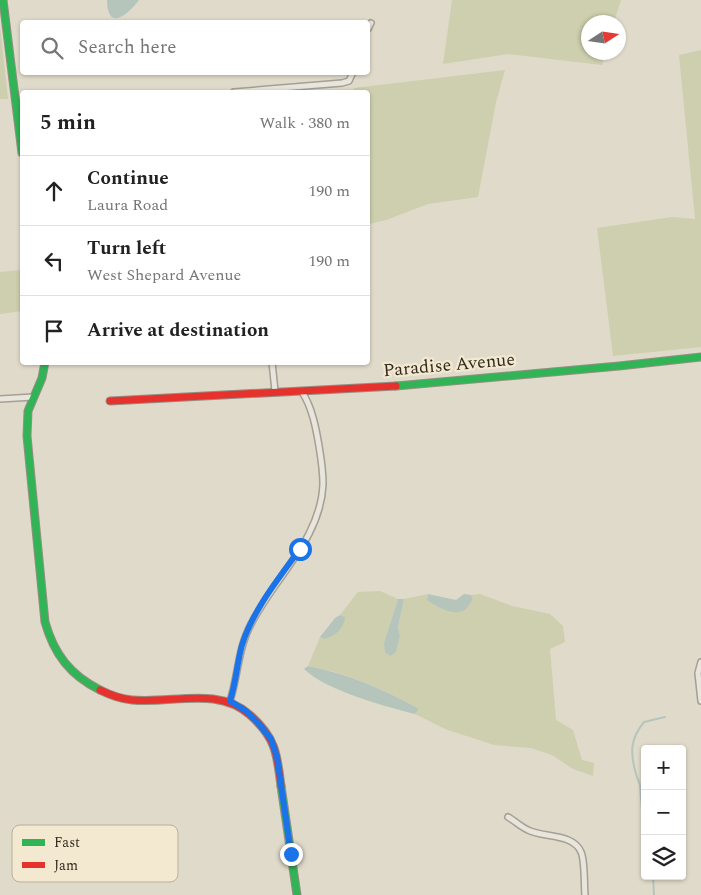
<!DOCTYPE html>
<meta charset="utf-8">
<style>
:root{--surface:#fff;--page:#f6f6f6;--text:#222;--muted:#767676;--line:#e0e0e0}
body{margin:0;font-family:Spectral,serif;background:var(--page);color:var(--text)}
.controls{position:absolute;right:15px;bottom:15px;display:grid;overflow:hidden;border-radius:5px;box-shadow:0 1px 4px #0004}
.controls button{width:45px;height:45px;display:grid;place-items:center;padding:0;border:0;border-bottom:1px solid var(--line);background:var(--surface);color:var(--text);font:25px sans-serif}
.compass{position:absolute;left:581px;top:15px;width:45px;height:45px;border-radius:50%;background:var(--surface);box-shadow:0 1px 4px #0004;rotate:78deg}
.stop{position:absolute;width:15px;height:15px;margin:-11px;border:4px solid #1a73e8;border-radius:50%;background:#fff}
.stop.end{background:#1a73e8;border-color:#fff;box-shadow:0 1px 5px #0008}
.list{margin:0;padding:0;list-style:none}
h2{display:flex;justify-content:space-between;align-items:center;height:65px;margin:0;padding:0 20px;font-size:21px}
h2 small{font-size:16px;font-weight:400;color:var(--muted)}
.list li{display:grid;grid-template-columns:32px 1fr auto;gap:15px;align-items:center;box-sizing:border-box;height:70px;padding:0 20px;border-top:1px solid var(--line)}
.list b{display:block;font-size:19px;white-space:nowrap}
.list p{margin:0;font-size:16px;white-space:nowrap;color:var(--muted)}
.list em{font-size:16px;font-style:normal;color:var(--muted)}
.icon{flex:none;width:28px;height:28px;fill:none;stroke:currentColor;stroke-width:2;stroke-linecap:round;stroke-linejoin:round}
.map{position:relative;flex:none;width:701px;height:895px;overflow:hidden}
.search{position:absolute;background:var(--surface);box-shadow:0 1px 4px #0004;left:20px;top:20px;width:350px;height:55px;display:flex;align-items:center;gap:12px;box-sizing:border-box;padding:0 18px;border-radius:5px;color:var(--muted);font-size:19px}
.panel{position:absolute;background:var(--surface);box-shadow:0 1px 4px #0004;left:20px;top:90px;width:350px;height:275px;border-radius:5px}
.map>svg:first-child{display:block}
</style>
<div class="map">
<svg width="701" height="895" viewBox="0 0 701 895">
<rect width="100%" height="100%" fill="#e0daca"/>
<!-- green -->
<g fill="#cdcfae">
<path d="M 452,0 L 621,0 L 614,22 L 588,22 L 588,52 L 605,53 L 602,65 L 508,54 L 443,64 Z"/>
<path d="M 0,26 L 8,99 L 0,99 Z"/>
<path d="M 701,50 L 701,347 L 613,356 L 597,228 L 672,217 L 695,219 L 679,55 Z"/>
<path d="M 505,70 L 496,102 L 478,197 L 428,204 L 386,220 L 369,224 L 368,209 L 368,92 L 354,92 L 354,88 Z"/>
<path d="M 22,270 L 22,311 L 0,314 L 0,272 Z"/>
<path d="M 380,591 L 398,599 L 384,643 L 396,652 L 400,636 L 398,627 L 404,599 L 428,594 L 427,600 L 460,612 L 466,609 L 473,599 L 471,595 L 480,594 L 512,606 L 550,614 L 563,626 L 565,642 L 550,649 L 556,720 L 573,730 L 582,760 L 594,763 L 593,776 L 573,769 L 552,755 L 531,748 L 494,745 L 445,729 L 415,714 L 419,709 C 384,689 348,673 308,666 L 320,637 L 324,639 L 345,617 L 340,615 L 358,592 Z"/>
</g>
<!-- water -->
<g fill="#b5c5bc">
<path d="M 107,0 L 139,0 C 128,15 107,32 107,0 Z"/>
<path d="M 428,594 L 456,600 L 464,594 L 471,595 L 473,599 C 471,602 468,607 466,609 C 456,618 435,606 427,600 Z"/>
<path d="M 398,599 L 404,599 L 398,627 L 400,636 L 396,652 L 390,656 L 385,652 L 384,643 Z"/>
<path d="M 340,615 L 345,617 C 344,629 335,636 324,639 L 320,637 L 335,618 Z"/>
<path d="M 308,666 C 348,674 384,689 419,709 L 415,714 C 384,706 327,691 304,669 Z"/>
</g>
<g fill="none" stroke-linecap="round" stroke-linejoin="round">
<!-- stream -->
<g stroke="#b5c5bc" stroke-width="2">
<path d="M 645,829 C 642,814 641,800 640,785 C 639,781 637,778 636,774 C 630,753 630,739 644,722 L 665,717"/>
<path d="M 653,876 L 654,895"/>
</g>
<defs>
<g id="street">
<path d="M 368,29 L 371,23"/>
<path d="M 234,92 L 342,83 L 349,81 L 353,72"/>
<path d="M 272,362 L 275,391"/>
<path d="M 0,399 L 33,397"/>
<path d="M 701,662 L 698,673 L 701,701"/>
<path d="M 230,701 C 238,676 238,648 251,624 C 274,578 321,539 323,484 C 323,471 321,458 319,446 C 316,428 312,407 302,392"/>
<path d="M 508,817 C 515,821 521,827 528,830 C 543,838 573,833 581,852 C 585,860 584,884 585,895"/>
</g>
<g id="fast">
<path d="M 3,0 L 22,153"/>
<path d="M 45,362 L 42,378 L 28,411 L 27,436 L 45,622 C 54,654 70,675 100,690"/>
<path d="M 396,386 L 619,366 L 701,357"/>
<path d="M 281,786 L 297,895"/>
</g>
<g id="jam">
<path d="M 110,401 L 396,386"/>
<path d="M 100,690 C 110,695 121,699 132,700 C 172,704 218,686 250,715 C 276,738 277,754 281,786"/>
</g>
</defs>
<!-- street casing -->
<use href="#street" stroke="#a59f94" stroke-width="8"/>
<!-- fast casing -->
<use href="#fast" stroke="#958f84" stroke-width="9"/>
<!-- jam casing -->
<use href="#jam" stroke="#958f84" stroke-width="9"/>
<!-- street -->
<use href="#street" stroke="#e8e5dc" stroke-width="5"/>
<!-- fast -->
<use href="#fast" stroke="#30b455" stroke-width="7"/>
<!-- jam -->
<use href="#jam" stroke="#e5322d" stroke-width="7"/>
</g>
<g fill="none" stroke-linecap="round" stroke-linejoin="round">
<!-- route -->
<path stroke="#1a73e8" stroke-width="6" d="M 291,854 L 277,757 L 271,739 L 258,723 L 246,711 L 230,701 C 236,683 237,663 242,645 C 253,610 279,578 300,549"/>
</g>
<g text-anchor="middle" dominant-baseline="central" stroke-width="4.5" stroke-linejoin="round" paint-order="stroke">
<!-- street labels -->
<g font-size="18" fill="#32291d" stroke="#f2e9d0">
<text transform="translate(449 365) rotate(-5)">Paradise Avenue</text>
</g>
</g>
<!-- legend -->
<rect x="12" y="825" width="166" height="57" rx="8" fill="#f2e9d0" stroke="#b8af9a" stroke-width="1"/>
<rect x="22" y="839" width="23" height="7" fill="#30b455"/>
<rect x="22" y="862" width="23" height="6" fill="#e5322d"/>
<g font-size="14" fill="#32291d">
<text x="54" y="847">Fast</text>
<text x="54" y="870">Jam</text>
</g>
</svg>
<div class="controls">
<button>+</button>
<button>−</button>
<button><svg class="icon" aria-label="layers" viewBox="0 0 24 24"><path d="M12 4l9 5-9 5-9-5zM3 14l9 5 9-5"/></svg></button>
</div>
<svg class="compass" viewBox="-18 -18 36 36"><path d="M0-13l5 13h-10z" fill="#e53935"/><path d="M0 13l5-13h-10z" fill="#767676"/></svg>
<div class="stop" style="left:300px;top:549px"></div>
<div class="stop end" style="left:291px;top:854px"></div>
<div class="search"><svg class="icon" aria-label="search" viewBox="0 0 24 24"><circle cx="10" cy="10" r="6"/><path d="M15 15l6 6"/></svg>Search here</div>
<section class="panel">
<h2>5 min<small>Walk · 380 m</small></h2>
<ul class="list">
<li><svg class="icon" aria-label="ahead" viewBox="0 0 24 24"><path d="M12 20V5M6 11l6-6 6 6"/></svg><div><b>Continue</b><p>Laura Road</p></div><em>190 m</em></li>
<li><svg class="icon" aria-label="left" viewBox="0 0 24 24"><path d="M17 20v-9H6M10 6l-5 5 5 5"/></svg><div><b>Turn left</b><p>West Shepard Avenue</p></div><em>190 m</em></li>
<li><svg class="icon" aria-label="arrive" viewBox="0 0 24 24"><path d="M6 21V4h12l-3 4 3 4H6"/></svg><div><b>Arrive at destination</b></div></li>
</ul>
</section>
</div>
